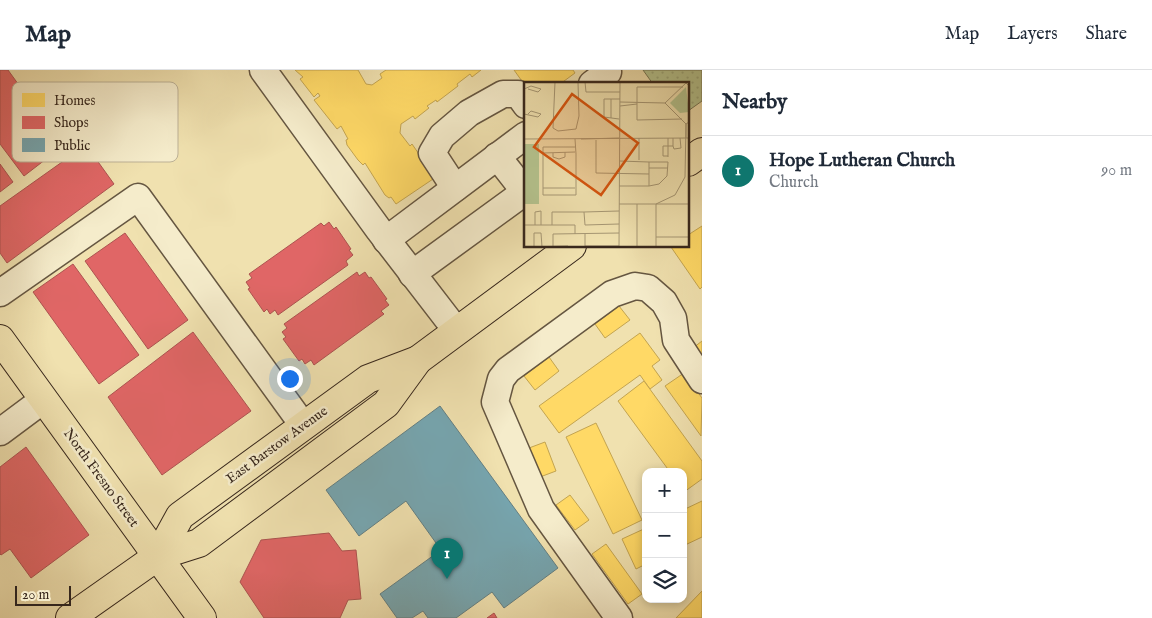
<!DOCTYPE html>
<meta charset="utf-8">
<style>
:root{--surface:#fff;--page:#f6f6f7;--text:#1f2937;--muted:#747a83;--line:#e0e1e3;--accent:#0f766e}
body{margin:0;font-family:"IM FELL English",serif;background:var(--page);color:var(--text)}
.controls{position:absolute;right:15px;bottom:15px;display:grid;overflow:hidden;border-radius:10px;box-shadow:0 2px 8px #0003}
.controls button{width:45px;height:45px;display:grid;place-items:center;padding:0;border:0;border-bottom:1px solid var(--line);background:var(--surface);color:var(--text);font:25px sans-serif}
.scale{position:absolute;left:15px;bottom:12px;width:56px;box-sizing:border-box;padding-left:5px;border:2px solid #37271c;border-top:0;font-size:14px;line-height:18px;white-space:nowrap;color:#37271c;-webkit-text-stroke:4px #f5eccb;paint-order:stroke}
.you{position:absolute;left:289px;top:308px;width:18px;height:18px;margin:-12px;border:4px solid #fff;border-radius:50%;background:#1a73e8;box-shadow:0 0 0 8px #1a73e833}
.badge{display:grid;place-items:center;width:32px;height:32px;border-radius:50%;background:var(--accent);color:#fff;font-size:16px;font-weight:700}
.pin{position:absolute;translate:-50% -41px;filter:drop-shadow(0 1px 2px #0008)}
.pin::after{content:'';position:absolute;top:26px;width:18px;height:15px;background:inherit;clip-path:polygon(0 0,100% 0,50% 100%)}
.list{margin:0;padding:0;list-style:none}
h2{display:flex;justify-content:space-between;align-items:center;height:65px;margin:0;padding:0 20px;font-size:21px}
h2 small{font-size:16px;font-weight:400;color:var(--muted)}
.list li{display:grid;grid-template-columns:32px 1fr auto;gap:15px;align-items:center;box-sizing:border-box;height:70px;padding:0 20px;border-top:1px solid var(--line)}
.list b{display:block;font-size:19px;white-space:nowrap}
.list p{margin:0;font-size:16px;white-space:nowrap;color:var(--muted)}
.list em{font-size:16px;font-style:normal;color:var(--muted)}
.icon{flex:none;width:28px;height:28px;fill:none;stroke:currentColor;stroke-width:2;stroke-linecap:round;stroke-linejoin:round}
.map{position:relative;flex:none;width:702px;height:548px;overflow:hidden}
header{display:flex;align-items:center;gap:30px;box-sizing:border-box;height:70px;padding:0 25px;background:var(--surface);border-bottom:1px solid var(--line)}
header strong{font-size:24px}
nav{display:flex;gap:28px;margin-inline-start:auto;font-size:18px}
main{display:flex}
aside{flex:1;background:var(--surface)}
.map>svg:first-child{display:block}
</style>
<header>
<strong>Map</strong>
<nav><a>Map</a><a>Layers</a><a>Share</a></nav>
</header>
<main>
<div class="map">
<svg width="702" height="548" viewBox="0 0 702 548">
<defs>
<pattern id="green-dots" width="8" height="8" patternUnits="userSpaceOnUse" patternTransform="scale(1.25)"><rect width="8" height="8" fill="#b5c48f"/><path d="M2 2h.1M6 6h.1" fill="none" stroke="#9ca87b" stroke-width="1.8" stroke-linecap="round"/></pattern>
</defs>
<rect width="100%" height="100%" fill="#f0e1af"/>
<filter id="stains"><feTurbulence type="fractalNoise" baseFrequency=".004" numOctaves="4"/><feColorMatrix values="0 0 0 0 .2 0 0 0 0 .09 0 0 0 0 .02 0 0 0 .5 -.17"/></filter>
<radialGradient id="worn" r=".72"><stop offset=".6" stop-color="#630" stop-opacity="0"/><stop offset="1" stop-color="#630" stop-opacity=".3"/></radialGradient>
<!-- green -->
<path fill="url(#green-dots)" stroke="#767656" d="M 643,0 L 702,0 L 702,31 L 688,41 L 688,14 L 653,14 Z"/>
<!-- homes -->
<g fill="#ffd966" stroke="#c3a450">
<path d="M 295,0 L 358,0 L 366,14 L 372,15 L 382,8 L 380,4 L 386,0 L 481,0 L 472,7 L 470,4 L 457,14 L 458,16 L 437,32 L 436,30 L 427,36 L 429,38 L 415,49 L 413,46 L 401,54 L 400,63 L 410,76 L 412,74 L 423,90 L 421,91 L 426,97 L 428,96 L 436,107 L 396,134 L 391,127 L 389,128 L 385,125 L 365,93 L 363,95 L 358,90 L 347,75 L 346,70 L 348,69 L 341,56 L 337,59 L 314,30 L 320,26 L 318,23 L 314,27 L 300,9 L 303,7 Z"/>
<path d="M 514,0 L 573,0 L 575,3 L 560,14 L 524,14 Z"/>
<path d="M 702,156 L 702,217 L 700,219 L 671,177 L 688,176 L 688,165 Z"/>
<path d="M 619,236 L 630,250 L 605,268 L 595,254 Z"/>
<path d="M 640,263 L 660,290 L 652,296 L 662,310 L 650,319 L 640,305 L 559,363 L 539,336 Z"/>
<path d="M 702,271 L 702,289 L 693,278 Z"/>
<path d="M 549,287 L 559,301 L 535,320 L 524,306 Z"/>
<path d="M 684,303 L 702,328 L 701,366 L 665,316 Z"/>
<path d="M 644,311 L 702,391 L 702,409 L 684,422 L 683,402 L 670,402 L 618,331 Z"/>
<path d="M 596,353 L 642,450 L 613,464 L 566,367 Z"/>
<path d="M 545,372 L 556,401 L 540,407 L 529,378 Z"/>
<path d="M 570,425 L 589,450 L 575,460 L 556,435 Z"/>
<path d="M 702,431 L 702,467 L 683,476 L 683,440 Z"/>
<path d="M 646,458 L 646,494 L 636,499 L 622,469 Z"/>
<path d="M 606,474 L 642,524 L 628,534 L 592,484 Z"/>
<path d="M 702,521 L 702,548 L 676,548 Z"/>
</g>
<!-- shops -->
<g fill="#e06666" stroke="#ad5350">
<path d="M 0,0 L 8,0 L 63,76 L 24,106 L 0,74 Z"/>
<path d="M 86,75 L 114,114 L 7,193 L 0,183 L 0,136 Z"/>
<path d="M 0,94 L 13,112 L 0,122 Z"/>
<path d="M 329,152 L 334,159 L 336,157 L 351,179 L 349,180 L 353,185 L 346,191 L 348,195 L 278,245 L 275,240 L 270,244 L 267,239 L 264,242 L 248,219 L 250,218 L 246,212 L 252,208 L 249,204 L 321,153 L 324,156 Z"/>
<path d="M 125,163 L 188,250 L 148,279 L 85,191 Z"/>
<path d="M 73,194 L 139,285 L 99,314 L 33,222 Z"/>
<path d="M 357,202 L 359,206 L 365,202 L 369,208 L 371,207 L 387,229 L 385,230 L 389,235 L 381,241 L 384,244 L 314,295 L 311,290 L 305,294 L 302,289 L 299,291 L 283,269 L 286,267 L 282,262 L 287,258 L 284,254 Z"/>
<path d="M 193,262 L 251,341 L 162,405 L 108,327 Z"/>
<path d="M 26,377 L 89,465 L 31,508 L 10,479 L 1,485 L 0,484 L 0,397 Z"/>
<path d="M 329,463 L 342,481 L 356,480 L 361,529 L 348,530 L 340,548 L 264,548 L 240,512 L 261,470 Z"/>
<path d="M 494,543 L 497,548 L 487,548 Z"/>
</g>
<!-- public -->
<path fill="#76a5af" stroke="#637f83" d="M 440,336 L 558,498 L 504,538 L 492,522 L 456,548 L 428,548 L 423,541 L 412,548 L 397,548 L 380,524 L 441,480 L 406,431 L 359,466 L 326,420 Z"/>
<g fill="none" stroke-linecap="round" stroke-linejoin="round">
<defs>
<g id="minor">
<path d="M 263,0 L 379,160 L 456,260"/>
<path d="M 592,14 L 608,2"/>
<path d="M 497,86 L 526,123"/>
<path d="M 455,118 L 432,83 L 442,66 L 469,43 L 503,24 L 518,24 L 526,35"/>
<path d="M 386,170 L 526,65"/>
<path d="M 412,204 L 526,121"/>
<path d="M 0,223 L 138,127 L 303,355"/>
<path d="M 0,362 L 43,330"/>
<path d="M 619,548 L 541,439 L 495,332 L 501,309 L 508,300 L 612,224 L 635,216 L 648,218 L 664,232 L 673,248 L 676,270 L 702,310"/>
</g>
<g id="major">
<path d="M 688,92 L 702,82"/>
<path d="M 0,269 L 202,548"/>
<path d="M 158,486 L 180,446 L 368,309 L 418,290"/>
<path d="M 70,548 L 158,486 L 199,473 L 386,334 L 418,290 L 572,176"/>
</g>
</defs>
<!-- minor casing -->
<use href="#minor" stroke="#655641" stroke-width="29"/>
<!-- major casing -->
<use href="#major" stroke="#37271c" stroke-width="30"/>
<!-- minor -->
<use href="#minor" stroke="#f5eccb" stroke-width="26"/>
<!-- major -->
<use href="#major" stroke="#f0e1af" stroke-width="28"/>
</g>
<g text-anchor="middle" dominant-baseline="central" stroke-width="5" stroke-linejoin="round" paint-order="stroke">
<!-- street labels -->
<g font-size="14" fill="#37271c" stroke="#f5eccb">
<text transform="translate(277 375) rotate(-36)">East Barstow Avenue</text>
<text transform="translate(101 408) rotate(54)">North Fresno Street</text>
</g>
</g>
<!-- overview -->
<g transform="translate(524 12)">
<rect width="165" height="165" fill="#f0e1af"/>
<path d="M 162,5 L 165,30 L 156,31 L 146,21 ZM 0,62 L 15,62 L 15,122 L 0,122 Z" fill="#b5c48f"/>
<path fill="none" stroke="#a69774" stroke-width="1" d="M 31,0 L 29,46 L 34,49 L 52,47 L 55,34 L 54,0M 61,0 L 62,10 L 96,10M 165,4 L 162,1 L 141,21 L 162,42 L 165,40M 0,7 L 7,4 L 17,7 L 14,10 L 4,7M 96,20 L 141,21M 96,24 L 113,22M 0,32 L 14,35 L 17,32 L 7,29 L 4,32M 87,36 L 87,17M 95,37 L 80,35 L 80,17 L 96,17M 158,37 L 113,38 L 113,5 L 159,5M 115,56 L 115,78M 144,56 L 144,75M 0,57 L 165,56M 51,57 L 52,72 L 52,113 L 19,113 L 19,65 L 51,65M 57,57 L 95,56M 72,58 L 72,91 L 125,92M 149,64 L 150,67 L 157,66 L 156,56M 19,71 L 51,70M 29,71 L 29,75 L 35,77 L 41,75 L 41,70M 144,74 L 139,74 L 139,64 L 149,64 L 149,56M 95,79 L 125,80M 125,86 L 144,86M 95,104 L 125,104 L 135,102 L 143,94 L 144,80 L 125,80 L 125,104M 19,106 L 51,106M 95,122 L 165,122M 60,130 L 95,129M 0,143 L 28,143 L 28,130 L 60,130 L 61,143 L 95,142M 11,143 L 11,130 L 17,129 L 17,143M 28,143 L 51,143 L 51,152M 61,152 L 61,164 L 95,164M 132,155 L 165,155M 29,164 L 29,152 L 95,151M 0,165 L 44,164M 10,165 L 10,151 L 17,151 L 18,165M 95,165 L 96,0M 113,165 L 113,122M 132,165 L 132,122 L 151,113 L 161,95 L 162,42 L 162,56"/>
<path fill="#d6540e" fill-opacity="0.15" stroke="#d6540e" stroke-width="2.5" d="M 48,12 L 114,61 L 77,113 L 10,65 Z"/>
<rect width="165" height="165" fill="none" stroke="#37271c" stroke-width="2.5"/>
</g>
<!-- legend -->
<rect x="12" y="12" width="166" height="80" rx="8" fill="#f5eccb" stroke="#bcb196" stroke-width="1"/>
<rect x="22" y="23" width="23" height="14" fill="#ffd966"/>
<rect x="22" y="46" width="23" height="13" fill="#e06666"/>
<rect x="22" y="68" width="23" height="14" fill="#76a5af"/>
<g font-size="14" fill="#37271c">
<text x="54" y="35">Homes</text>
<text x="54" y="57">Shops</text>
<text x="54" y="80">Public</text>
</g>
<rect width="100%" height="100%" filter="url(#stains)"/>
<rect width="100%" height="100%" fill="url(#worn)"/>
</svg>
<div class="controls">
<button>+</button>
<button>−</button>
<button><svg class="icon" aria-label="layers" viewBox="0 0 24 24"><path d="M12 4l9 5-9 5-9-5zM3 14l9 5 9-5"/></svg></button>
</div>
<div class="scale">20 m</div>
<div class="you"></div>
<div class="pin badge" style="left:447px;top:509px">1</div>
</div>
<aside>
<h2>Nearby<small></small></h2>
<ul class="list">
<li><span class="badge">1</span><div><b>Hope Lutheran Church</b><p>Church</p></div><em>90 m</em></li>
</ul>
</aside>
</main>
